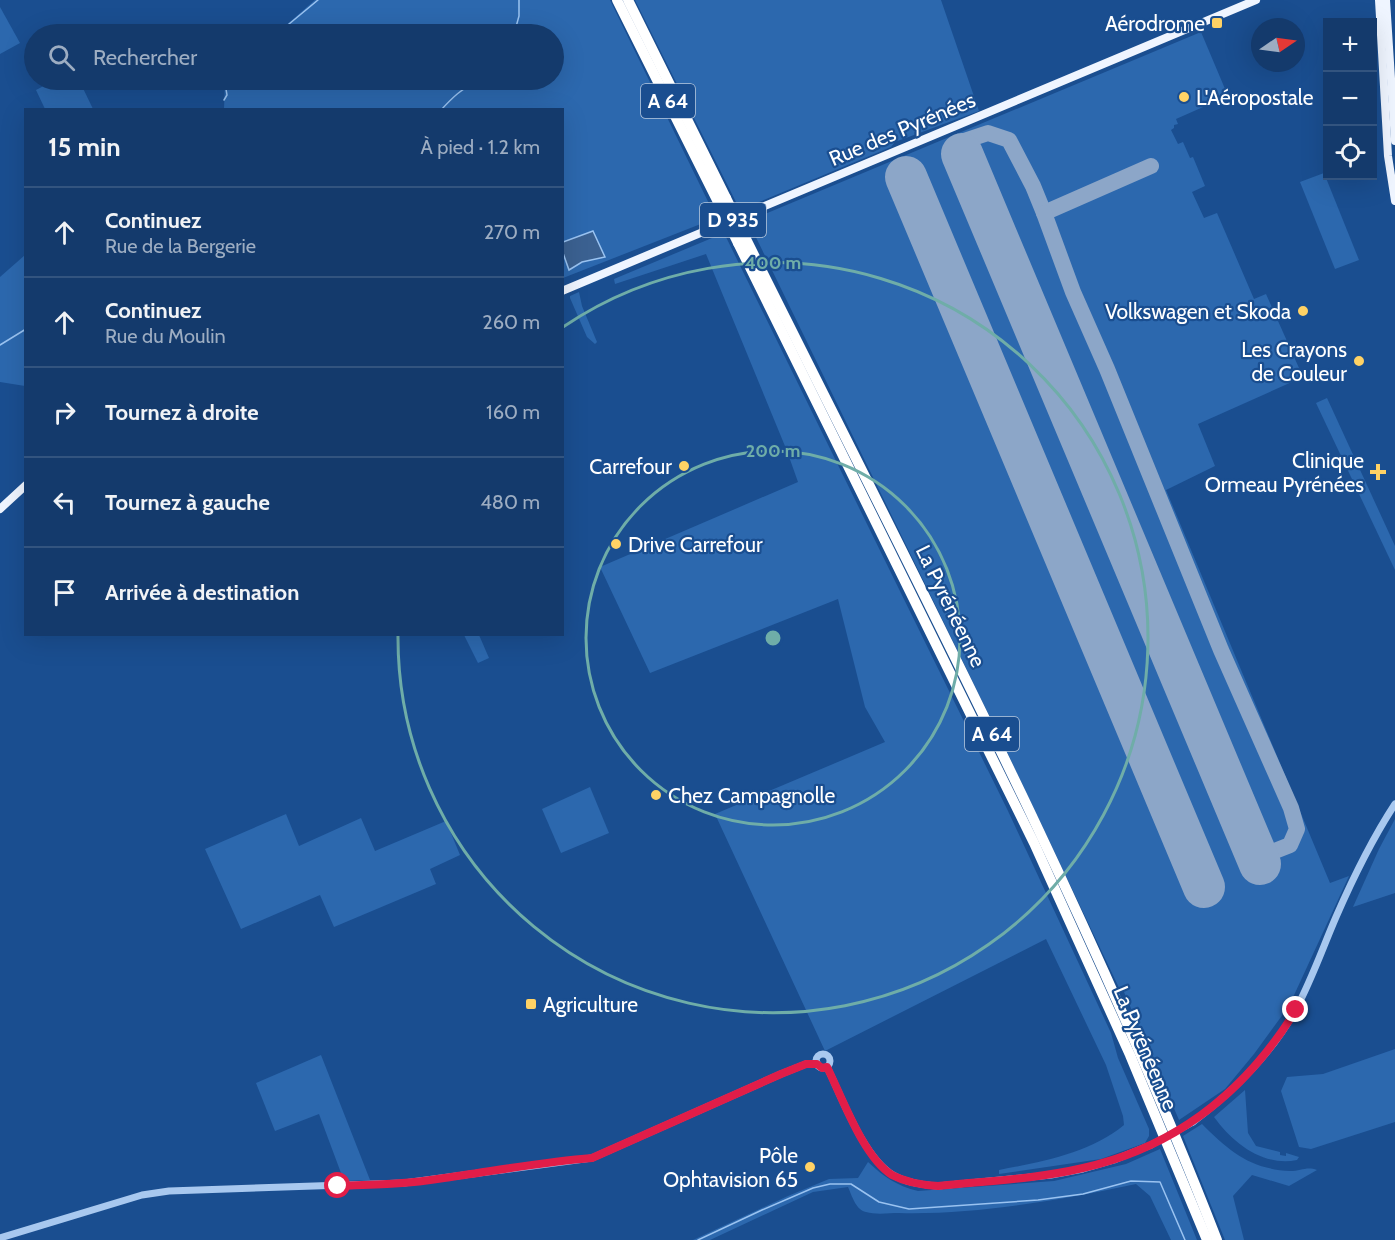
<!DOCTYPE html>
<html lang="fr">
<meta charset="utf-8">
<style>
:root{--surface:#143a6c;--page:#214574;--text:#f1f3f6;--muted:#9dadc2;--line:#33547f}
body{margin:0;font-family:Cabin,sans-serif;background:var(--page);color:var(--text)}
.controls{position:absolute;right:18px;top:18px;display:grid;overflow:hidden;border-radius:0px;box-shadow:0 6px 24px #0002}
.controls button{width:54px;height:54px;display:grid;place-items:center;padding:0;border:0;border-bottom:2px solid var(--line);background:var(--surface);color:var(--text);font:30px sans-serif}
.compass{position:absolute;left:1251px;top:18px;width:54px;height:54px;border-radius:50%;background:var(--surface);box-shadow:0 6px 24px #0002;rotate:77deg}
.stop{position:absolute;width:18px;height:18px;margin:-14px;border:4px solid #e11d48;border-radius:50%;background:#fff}
.stop.end{background:#e11d48;border-color:#fff;box-shadow:0 2px 6px #0008}
.list{margin:0;padding:0;list-style:none}
h2{display:flex;justify-content:space-between;align-items:center;height:78px;margin:0;padding:0 24px;font-size:26px}
h2 small{font-size:20px;font-weight:400;color:var(--muted)}
.list li{display:grid;grid-template-columns:39px 1fr auto;gap:18px;align-items:center;box-sizing:border-box;height:90px;padding:0 24px;border-top:2px solid var(--line)}
.list b{display:block;font-size:22px;white-space:nowrap}
.list p{margin:0;font-size:20px;white-space:nowrap;color:var(--muted)}
.list em{font-size:20px;font-style:normal;color:var(--muted)}
.icon{flex:none;width:33px;height:33px;fill:none;stroke:currentColor;stroke-width:2;stroke-linecap:round;stroke-linejoin:round}
.map{position:relative;flex:none;width:1395px;height:1240px;overflow:hidden}
.search{position:absolute;background:var(--surface);box-shadow:0 6px 24px #0002;left:24px;top:24px;width:540px;height:66px;display:flex;align-items:center;gap:15px;box-sizing:border-box;padding:0 21px;border-radius:33px;color:var(--muted);font-size:22px}
.panel{position:absolute;background:var(--surface);box-shadow:0 6px 24px #0002;left:24px;top:108px;width:540px;height:528px;border-radius:0px}
.map>svg:first-child{display:block}
</style>
<div class="map">
<svg width="1395" height="1240" viewBox="0 0 1395 1240">
<rect width="100%" height="100%" fill="#1a4e90"/>
<!-- green -->
<g fill="#2c68ae">
<path d="M 315,0 L 610,0 L 716,218 L 563,278 L 562,110 L 224,109 L 225,80 L 554,80 L 554,34 L 276,34 Z"/>
<path d="M 635,0 L 941,0 L 979,111 L 895,142 L 891,147 L 740,210 Z"/>
<path d="M 0,7 L 20,43 L 0,54 Z"/>
<path d="M 1201,32 L 1228,96 L 1176,119 L 1178,124 L 1174,125 L 1174,128 L 1171,130 L 1178,144 L 1183,142 L 1190,158 L 1193,157 L 1205,186 L 1192,192 L 1204,218 L 1217,213 L 1254,299 L 1266,294 L 1303,377 L 1198,424 L 1215,466 L 1166,490 L 1330,883 L 1349,876 L 1289,1006 L 1254,1054 L 1225,1089 L 1179,1120 L 1124,992 L 1121,992 L 1006,750 L 748,221 Z"/>
<path d="M 55,80 L 79,80 L 93,109 L 45,109 L 36,90 Z"/>
<path d="M 1324,173 L 1359,260 L 1335,269 L 1300,182 Z"/>
<path d="M 724,233 L 1008,811 L 1111,1033 L 1118,1058 L 1149,1129 L 1149,1136 L 1145,1143 L 1101,1159 L 999,1174 L 999,1170 C 1041,1162 1090,1153 1124,1125 L 1123,1116 L 1106,1065 L 1046,939 L 825,1051 L 715,814 L 885,742 L 865,707 L 838,599 L 650,673 L 600,567 L 798,482 L 787,451 L 706,254 L 615,284 L 614,279 Z"/>
<path d="M 25,255 L 25,386 L 0,382 L 0,277 Z"/>
<path d="M 579,292 L 582,306 L 597,342 L 595,344 L 587,337 L 570,298 L 570,296 Z"/>
<path d="M 1327,398 L 1395,546 L 1395,570 L 1316,403 Z"/>
<path d="M 464,635 L 479,635 L 489,658 L 478,663 Z"/>
<path d="M 590,787 L 609,833 L 561,853 L 542,809 Z"/>
<path d="M 286,814 L 299,846 L 361,818 L 375,851 L 446,821 L 460,855 L 430,869 L 436,884 L 334,927 L 320,895 L 241,929 L 205,849 Z"/>
<path d="M 1395,819 L 1395,893 L 1353,907 L 1379,849 Z"/>
<path d="M 1395,1049 L 1395,1122 L 1311,1149 L 1299,1147 L 1281,1091 L 1287,1077 L 1323,1074 Z"/>
<path d="M 321,1055 L 370,1180 L 344,1181 L 319,1114 L 275,1131 L 256,1083 Z"/>
<path d="M 1245,1090 L 1248,1133 L 1256,1146 L 1280,1152 L 1280,1155 L 1286,1156 L 1286,1153 L 1299,1157 L 1297,1160 C 1263,1167 1233,1143 1214,1117 Z"/>
<path d="M 1202,1124 C 1229,1151 1250,1169 1290,1171 C 1301,1171 1307,1166 1317,1170 L 1289,1186 L 1252,1175 L 1233,1196 L 1244,1240 L 1225,1240 L 1183,1136 Z"/>
<path d="M 1160,1149 L 1197,1240 L 1171,1240 L 1150,1196 L 1136,1184 C 1061,1200 975,1215 899,1213 C 889,1213 876,1215 866,1212 C 856,1210 852,1196 848,1187 L 813,1192 L 710,1240 L 693,1240 L 788,1196 L 829,1179 L 858,1178 L 868,1162 C 884,1177 897,1186 918,1191 L 1054,1181 L 1126,1164 Z"/>
</g>
<!-- water -->
<path fill="#3b6191" stroke="#9ac3f1" stroke-width="1.5" d="M 593,231 L 605,257 L 582,262 L 569,270 L 563,253 L 563,242 Z"/>
<g fill="none" stroke-linecap="round" stroke-linejoin="round">
<!-- stream -->
<g stroke="#9ac3f1" stroke-width="1.5">
<path d="M 277,34 L 318,0"/>
<path d="M 514,34 L 519,16 L 519,0"/>
<path d="M 224,100 L 227,95 L 225,83 L 228,80"/>
<path d="M 441,110 C 452,98 462,88 477,82 L 484,84 L 495,80"/>
<path d="M 0,345 L 26,329"/>
<path d="M 698,1240 L 762,1210 L 813,1188 L 830,1184 L 851,1184 L 879,1202 L 909,1209 L 1038,1200 L 1083,1194 L 1131,1181 L 1160,1182 L 1185,1240"/>
</g>
<!-- taxiway -->
<g stroke="#8ca6c8" stroke-width="16">
<path d="M 961,142 L 988,133 L 1009,140 L 1033,186 L 1044,213 L 1151,166"/>
<path d="M 1044,213 L 1073,292 L 1107,369 L 1221,650 L 1291,808 L 1297,829 L 1290,845 L 1262,856"/>
</g>
<!-- runway -->
<g stroke="#8ca6c8" stroke-width="42">
<path d="M 962,154 L 1260,864"/>
<path d="M 906,177 L 1204,887"/>
</g>
<!-- tertiary -->
<g stroke="#a8c8ef" stroke-width="7">
<circle cx="823" cy="1061" r="7"/>
<path d="M 827,1067 C 842,1097 863,1157 893,1175 C 907,1183 922,1185 938,1186 L 1051,1175 L 1083,1169 L 1114,1160 L 1151,1145"/>
<path d="M 1193,1122 C 1234,1091 1271,1055 1296,1009 C 1312,979 1323,947 1336,917 C 1353,878 1372,839 1395,804"/>
<path d="M 0,1238 L 142,1195 L 169,1191 L 404,1183 L 592,1158 L 781,1074 L 806,1064 L 817,1063"/>
</g>
<!-- primary -->
<g stroke="#eff5ff" stroke-width="8">
<path d="M 1379,0 L 1388,156 L 1395,201"/>
<path d="M 1386,0 L 1395,141"/>
<path d="M 562,291 L 1256,0"/>
<path d="M 0,509 L 26,485"/>
</g>
<!-- motorway -->
<g stroke="#fff" stroke-width="10">
<path d="M 617,0 L 718,202"/>
<path d="M 628,0 L 726,198"/>
<path d="M 746,239 C 910,569 1083,896 1217,1240"/>
<path d="M 738,243 L 1034,843 L 1130,1055 L 1207,1240"/>
</g>
<!-- tertiary-bridge -->
<path stroke="#a8c8ef" stroke-width="7" d="M 1151,1145 L 1193,1122"/>
<!-- motorway-bridge -->
<g stroke="#fff" stroke-width="10">
<path d="M 726,198 L 746,239"/>
<path d="M 718,202 L 738,243"/>
</g>
</g>
<g fill="none" stroke-linecap="round" stroke-linejoin="round">
<!-- route -->
<path stroke="#e11d48" stroke-width="8" d="M 338,1186 C 373,1185 409,1184 444,1178 C 494,1171 542,1162 592,1158 L 781,1074 L 806,1064 L 817,1064 L 822,1068 L 827,1067 C 842,1097 863,1157 892,1175 C 907,1183 922,1185 938,1186 C 986,1181 1036,1179 1083,1168 C 1177,1147 1246,1091 1296,1010"/>
</g>
<!-- distance rings -->
<g fill="none" stroke="#6fada8" stroke-width="3">
<circle cx="773" cy="638" r="187"/>
<path d="M563 327A375 375 0 1 1 398 635"/>
</g>
<!-- markers -->
<g fill="#ffd265" stroke="#1a4e90" stroke-width="2">
<rect x="1211" y="17" width="12" height="12" rx="3"/>
<circle cx="1184" cy="97" r="6"/>
<circle cx="1303" cy="311" r="6"/>
<circle cx="1359" cy="361" r="6"/>
<circle cx="684" cy="466" r="6"/>
<path d="M1375 463h6v6h6v6h-6v6h-6v-6h-6v-6h6z"/>
<circle cx="616" cy="544" r="6"/>
<circle cx="656" cy="795" r="6"/>
<rect x="525" y="998" width="12" height="12" rx="3"/>
<circle cx="810" cy="1167" r="6"/>
</g>
<g text-anchor="middle" dominant-baseline="central" stroke-width="4.5" stroke-linejoin="round" paint-order="stroke">
<!-- shield labels -->
<g fill="#1a4e90" stroke="#bacade" stroke-width="1.5">
<rect x="641" y="84" width="54" height="34" rx="4.5"/>
<rect x="700" y="203" width="66" height="34" rx="4.5"/>
<rect x="965" y="717" width="54" height="34" rx="4.5"/>
</g>
<g font-size="20" font-weight="bold" fill="#fff">
<text x="668" y="101">A 64</text>
<text x="733" y="220">D 935</text>
<text x="992" y="734">A 64</text>
</g>
<!-- poi labels -->
<g font-size="21" fill="#fff" stroke="#1a4e90" text-anchor="end">
<text x="1205" y="23">Aérodrome</text>
<text x="1196" y="97" text-anchor="start">L'Aéropostale</text>
<text x="1291" y="311">Volkswagen et Skoda</text>
<text x="1347" y="349">Les Crayons<tspan x="1347" dy="24">de Couleur</tspan></text>
<text x="1364" y="460">Clinique<tspan x="1364" dy="24">Ormeau Pyrénées</tspan></text>
<text x="672" y="466">Carrefour</text>
<text x="628" y="544" text-anchor="start">Drive Carrefour</text>
<text x="668" y="795" text-anchor="start">Chez Campagnolle</text>
<text x="543" y="1004" text-anchor="start">Agriculture</text>
<text x="798" y="1155">Pôle<tspan x="798" dy="24">Ophtavision 65</tspan></text>
</g>
<!-- street labels -->
<g font-size="21" fill="#fff" stroke="#1a4e90">
<text transform="translate(902 129) rotate(-23)">Rue des Pyrénées</text>
<text transform="translate(951 606) rotate(64)">La Pyrénéenne</text>
<text transform="translate(1146 1048) rotate(67)">La Pyrénéenne</text>
</g>
</g>
<circle cx="773" cy="638" r="9" fill="#6fada8" stroke="#1a4e90" stroke-width="3"/>
<g font-size="18" text-anchor="middle" font-weight="bold" fill="#6fada8" stroke="#1a4e90" stroke-width="4.5" stroke-linejoin="round" paint-order="stroke">
<text x="773" y="269">400 m</text>
<text x="773" y="457">200 m</text>
</g>
</svg>
<div class="controls">
<button>+</button>
<button>−</button>
<button><svg class="icon" aria-label="locate" viewBox="0 0 24 24"><circle cx="12" cy="12" r="6"/><path d="M12 2v4M12 18v4M2 12h4M18 12h4"/></svg></button>
</div>
<svg class="compass" viewBox="-18 -18 36 36"><path d="M0-13l5 13h-10z" fill="#e53935"/><path d="M0 13l5-13h-10z" fill="#9dadc2"/></svg>
<div class="stop" style="left:338px;top:1186px"></div>
<div class="stop end" style="left:1296px;top:1010px"></div>
<div class="search"><svg class="icon" aria-label="search" viewBox="0 0 24 24"><circle cx="10" cy="10" r="6"/><path d="M15 15l6 6"/></svg>Rechercher</div>
<section class="panel">
<h2>15 min<small>À pied · 1.2 km</small></h2>
<ul class="list">
<li><svg class="icon" aria-label="ahead" viewBox="0 0 24 24"><path d="M12 20V5M6 11l6-6 6 6"/></svg><div><b>Continuez</b><p>Rue de la Bergerie</p></div><em>270 m</em></li>
<li><svg class="icon" aria-label="ahead" viewBox="0 0 24 24"><path d="M12 20V5M6 11l6-6 6 6"/></svg><div><b>Continuez</b><p>Rue du Moulin</p></div><em>260 m</em></li>
<li><svg class="icon" aria-label="right" viewBox="0 0 24 24"><path d="M7 20v-9h11M14 6l5 5-5 5"/></svg><div><b>Tournez à droite</b></div><em>160 m</em></li>
<li><svg class="icon" aria-label="left" viewBox="0 0 24 24"><path d="M17 20v-9H6M10 6l-5 5 5 5"/></svg><div><b>Tournez à gauche</b></div><em>480 m</em></li>
<li><svg class="icon" aria-label="arrive" viewBox="0 0 24 24"><path d="M6 21V4h12l-3 4 3 4H6"/></svg><div><b>Arrivée à destination</b></div></li>
</ul>
</section>
</div>
